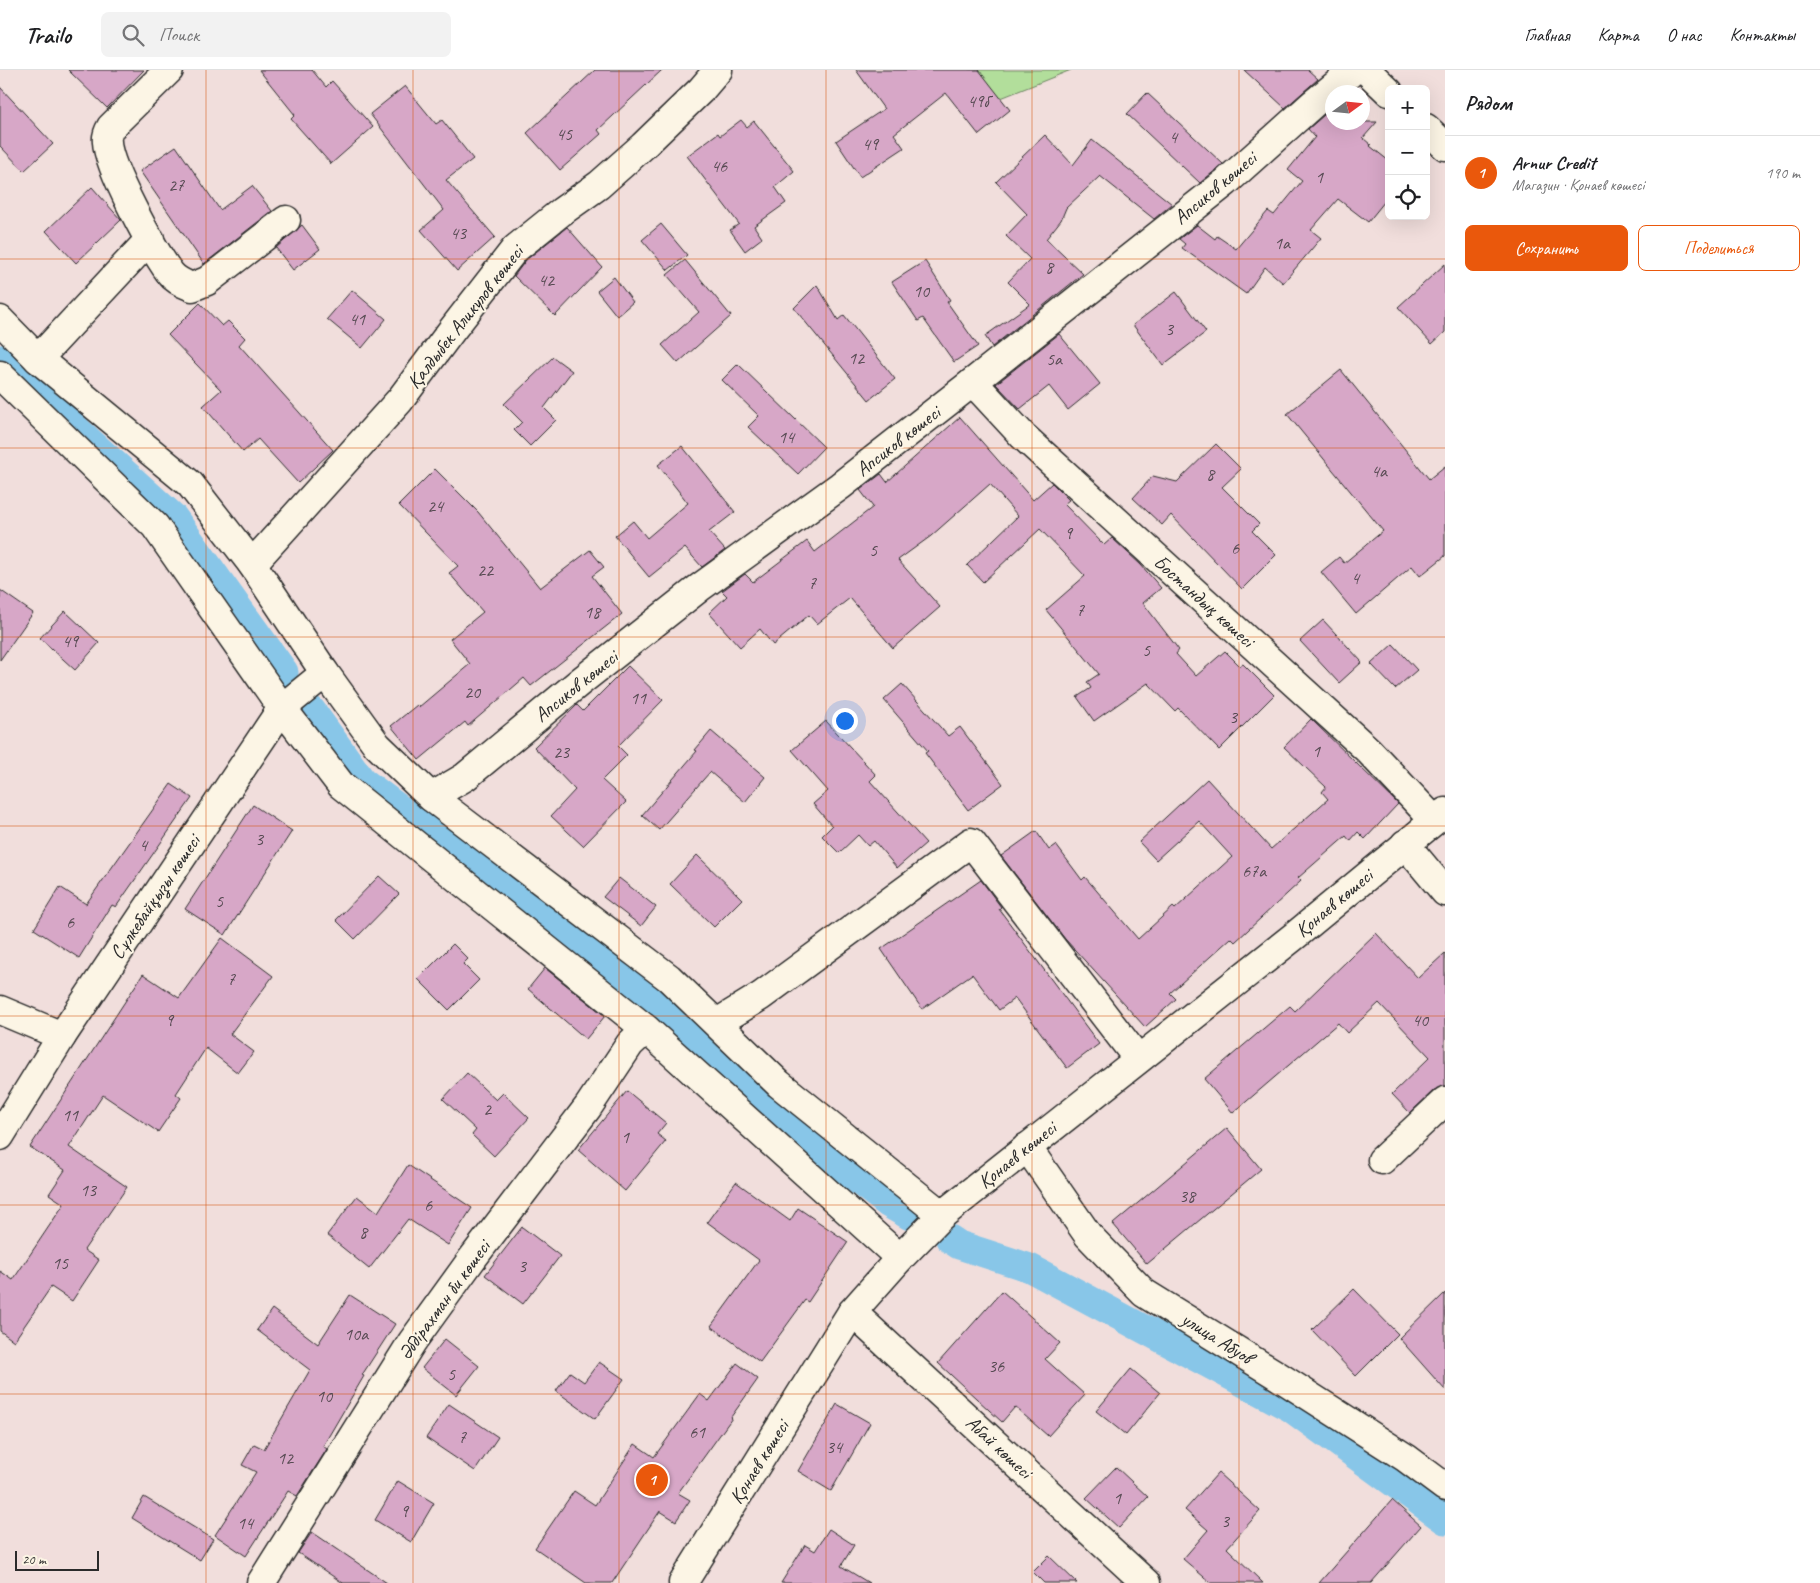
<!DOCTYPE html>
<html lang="ru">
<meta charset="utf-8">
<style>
:root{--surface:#fff;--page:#f2f2f2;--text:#202124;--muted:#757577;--line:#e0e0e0;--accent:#ea580c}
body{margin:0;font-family:Caveat,sans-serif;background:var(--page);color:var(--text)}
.controls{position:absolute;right:15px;top:15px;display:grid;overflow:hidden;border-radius:8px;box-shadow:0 5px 20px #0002}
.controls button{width:45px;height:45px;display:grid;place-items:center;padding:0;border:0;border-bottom:1px solid var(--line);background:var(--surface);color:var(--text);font:25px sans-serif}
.compass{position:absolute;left:1325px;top:15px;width:45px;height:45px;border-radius:50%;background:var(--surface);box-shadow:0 5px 20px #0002;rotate:75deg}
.scale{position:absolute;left:15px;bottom:12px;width:84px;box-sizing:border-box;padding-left:5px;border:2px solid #2b2b2b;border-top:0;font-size:14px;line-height:18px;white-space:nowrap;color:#2b2b2b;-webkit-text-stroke:4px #fcf5e5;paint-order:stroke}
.you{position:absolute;left:844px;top:650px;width:18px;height:18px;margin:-12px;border:4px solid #fff;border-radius:50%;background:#1a73e8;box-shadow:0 0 0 8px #1a73e833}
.badge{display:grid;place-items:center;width:32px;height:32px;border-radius:50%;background:var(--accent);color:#fff;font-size:16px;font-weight:700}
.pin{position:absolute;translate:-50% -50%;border:2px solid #fff;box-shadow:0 1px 5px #0006}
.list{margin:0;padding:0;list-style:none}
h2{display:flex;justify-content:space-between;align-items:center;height:65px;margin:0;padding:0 20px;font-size:21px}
h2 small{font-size:16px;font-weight:400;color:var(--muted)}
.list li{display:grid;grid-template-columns:32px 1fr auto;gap:15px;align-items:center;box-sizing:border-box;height:75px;padding:0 20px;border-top:1px solid var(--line)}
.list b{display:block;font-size:19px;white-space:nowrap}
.list p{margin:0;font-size:16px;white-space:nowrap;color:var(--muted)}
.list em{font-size:16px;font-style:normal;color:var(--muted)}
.actions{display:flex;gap:10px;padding:15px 20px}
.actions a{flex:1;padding:11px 0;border:1px solid var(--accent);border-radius:8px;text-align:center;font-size:18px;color:var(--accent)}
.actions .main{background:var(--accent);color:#fff}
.icon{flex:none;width:28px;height:28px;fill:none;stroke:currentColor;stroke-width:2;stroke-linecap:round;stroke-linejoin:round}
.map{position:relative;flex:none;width:1445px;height:1513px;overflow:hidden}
header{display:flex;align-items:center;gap:30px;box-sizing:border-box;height:70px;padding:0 25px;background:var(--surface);border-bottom:1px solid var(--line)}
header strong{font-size:24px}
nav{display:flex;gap:28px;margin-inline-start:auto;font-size:18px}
.search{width:350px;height:45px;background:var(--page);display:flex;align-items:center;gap:12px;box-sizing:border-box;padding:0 18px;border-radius:8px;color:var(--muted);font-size:19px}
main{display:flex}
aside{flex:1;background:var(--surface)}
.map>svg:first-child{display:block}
</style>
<header>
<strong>Trailo</strong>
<div class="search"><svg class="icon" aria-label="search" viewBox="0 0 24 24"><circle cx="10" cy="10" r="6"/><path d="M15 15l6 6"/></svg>Поиск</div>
<nav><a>Главная</a><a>Карта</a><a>О нас</a><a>Контакты</a></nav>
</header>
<main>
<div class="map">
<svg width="1445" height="1513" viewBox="0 0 1445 1513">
<rect width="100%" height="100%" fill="#f1dedc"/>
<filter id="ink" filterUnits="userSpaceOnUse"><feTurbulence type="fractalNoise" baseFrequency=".02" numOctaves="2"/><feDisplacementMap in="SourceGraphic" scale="10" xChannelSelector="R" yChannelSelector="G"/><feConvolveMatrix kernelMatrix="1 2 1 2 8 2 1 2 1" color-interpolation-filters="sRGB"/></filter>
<g filter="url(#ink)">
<!-- green -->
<path fill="#b2de9b" stroke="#6e8463" d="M 969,0 L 1071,0 L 996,30 Z"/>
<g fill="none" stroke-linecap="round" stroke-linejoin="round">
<!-- canal -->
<g stroke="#88c6e8" stroke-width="29">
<path d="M 0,289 L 14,303 L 173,447 L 284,602"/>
<path d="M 311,640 L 362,711 L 636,915 L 760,1034 L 889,1134 L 910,1146"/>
<path d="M 950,1169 L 959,1175 L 1030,1198 L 1291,1338 L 1445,1450"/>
</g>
</g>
<!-- building -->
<g fill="#d7a7c7" stroke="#2b2b2b">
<path d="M 68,0 L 144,0 L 107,38 Z"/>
<path d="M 259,0 L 312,0 L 326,17 L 332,11 L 373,57 L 331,94 L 291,49 L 295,45 Z"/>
<path d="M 595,0 L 662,0 L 598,60 L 601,64 L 560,100 L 527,63 Z"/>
<path d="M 856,0 L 979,0 L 1010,40 L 979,65 L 946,23 L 894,64 L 904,78 L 860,107 L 836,71 L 884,39 Z"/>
<path d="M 1244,0 L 1308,0 L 1318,9 L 1285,38 Z"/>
<path d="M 405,16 L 436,54 L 442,50 L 473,89 L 446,110 L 495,167 L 457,201 L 421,160 L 444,140 L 370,44 Z"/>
<path d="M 0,17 L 53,74 L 24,101 L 0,76 Z"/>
<path d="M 1147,23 L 1223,94 L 1200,113 L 1127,44 Z"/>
<path d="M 1332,38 L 1332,52 L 1377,52 L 1363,68 L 1371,75 L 1370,76 L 1389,91 L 1389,126 L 1368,152 L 1338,129 L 1311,160 L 1321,168 L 1283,213 L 1265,197 L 1246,224 L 1182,178 L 1185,174 L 1179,169 L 1197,155 L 1215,169 L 1217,166 L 1236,179 L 1268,141 L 1274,145 L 1302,111 L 1288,100 L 1315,67 L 1308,59 Z"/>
<path d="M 741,50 L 747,57 L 754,51 L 794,101 L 775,117 L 786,133 L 754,156 L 762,168 L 745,181 L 730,160 L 739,154 L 687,86 L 718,63 L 720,66 Z"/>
<path d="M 1045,65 L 1073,95 L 1092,70 L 1172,134 L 1154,149 L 1100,106 L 1066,138 L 1061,150 L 1046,169 L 1083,204 L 992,277 L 985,266 L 1030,234 L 1008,212 L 1030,189 L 1006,166 L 1027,144 L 996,112 Z"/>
<path d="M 176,76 L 220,140 L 252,116 L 272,141 L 204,194 L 140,101 Z"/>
<path d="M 92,117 L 121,150 L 76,193 L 46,161 Z"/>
<path d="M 661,154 L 687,185 L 668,200 L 642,170 Z"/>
<path d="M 302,155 L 320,179 L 293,200 L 276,178 Z"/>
<path d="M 567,157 L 602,197 L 555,246 L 514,206 L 526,190 Z"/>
<path d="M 685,190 L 731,246 L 678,293 L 662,275 L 699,242 L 667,205 Z"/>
<path d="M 925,191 L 950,230 L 947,232 L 978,276 L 954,292 L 923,248 L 918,251 L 892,212 Z"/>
<path d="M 1445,194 L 1445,262 L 1432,274 L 1398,237 Z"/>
<path d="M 614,207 L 633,232 L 617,246 L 597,221 Z"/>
<path d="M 817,215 L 838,250 L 844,245 L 895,309 L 869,330 L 794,238 Z"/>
<path d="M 352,220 L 386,249 L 362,278 L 327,249 Z"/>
<path d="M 1176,222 L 1206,262 L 1163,295 L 1133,255 Z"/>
<path d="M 200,233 L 222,256 L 228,251 L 245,268 L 239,275 L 333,380 L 298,413 L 258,369 L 243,382 L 203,336 L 221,320 L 168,265 Z"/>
<path d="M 1059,264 L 1100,314 L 1068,340 L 1049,316 L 1020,339 L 996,314 Z"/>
<path d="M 553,287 L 572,301 L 544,338 L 556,350 L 530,376 L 514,360 L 522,352 L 504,334 Z"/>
<path d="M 738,294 L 824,377 L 798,404 L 748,357 L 759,346 L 722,310 Z"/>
<path d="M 1341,300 L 1429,409 L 1445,396 L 1445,486 L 1420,506 L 1412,496 L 1356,544 L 1321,502 L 1339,487 L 1344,493 L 1383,461 L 1287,344 Z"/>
<path d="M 960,347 L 1033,430 L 1052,413 L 1069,430 L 1064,434 L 1104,475 L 1112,468 L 1141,495 L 1161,518 L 1143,533 L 1179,580 L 1176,584 L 1196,606 L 1225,581 L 1240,596 L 1243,594 L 1274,625 L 1219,680 L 1178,638 L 1175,641 L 1148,613 L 1094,651 L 1077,627 L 1091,618 L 1087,612 L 1099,604 L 1046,540 L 1085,506 L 1040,459 L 983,512 L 967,495 L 1018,446 L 990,414 L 931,466 L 898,490 L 940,537 L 893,578 L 850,528 L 817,554 L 809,545 L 773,575 L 760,559 L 740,577 L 709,543 L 727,526 L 722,521 L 745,504 L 753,512 L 807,471 L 815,482 L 873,437 L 860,420 L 881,404 L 887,412 Z"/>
<path d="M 1216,374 L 1241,399 L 1222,417 L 1259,454 L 1252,461 L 1276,485 L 1242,519 L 1171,445 L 1162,455 L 1133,428 L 1153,406 L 1177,412 Z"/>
<path d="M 682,376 L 735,442 L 709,462 L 725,480 L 702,497 L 685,478 L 649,507 L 615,466 L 633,451 L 647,468 L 688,433 L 658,395 Z"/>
<path d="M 435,399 L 478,442 L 540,518 L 590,480 L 604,497 L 592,506 L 622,544 L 531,616 L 524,608 L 468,656 L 465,652 L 419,690 L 391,656 L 417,635 L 419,637 L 470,594 L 450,569 L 483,542 L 449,503 L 458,496 L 399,435 Z"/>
<path d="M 0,520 L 33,543 L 0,590 Z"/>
<path d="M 65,541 L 99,573 L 75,600 L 40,568 Z"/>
<path d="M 1323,550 L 1362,592 L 1339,613 L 1300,571 Z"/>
<path d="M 1393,574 L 1417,600 L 1395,619 L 1371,594 Z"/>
<path d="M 628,596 L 663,630 L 618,676 L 627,685 L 602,710 L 626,732 L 583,776 L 551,746 L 575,720 L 534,677 L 577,635 L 583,641 Z"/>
<path d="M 902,614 L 948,666 L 960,657 L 1003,714 L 968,740 L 925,683 L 928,681 L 884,630 Z"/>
<path d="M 1311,649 L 1398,734 L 1365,769 L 1358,762 L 1350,771 L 1346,766 L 1298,808 L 1301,811 L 1235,872 L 1231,868 L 1170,923 L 1176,929 L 1145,957 L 1065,869 L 1001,786 L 1036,761 L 1049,780 L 1056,775 L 1082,810 L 1085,807 L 1138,869 L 1173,837 L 1175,839 L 1232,787 L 1199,751 L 1156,790 L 1139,772 L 1207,709 L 1271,779 L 1328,729 L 1322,722 L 1326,717 L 1284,677 Z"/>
<path d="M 826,651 L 876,705 L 870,711 L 926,773 L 897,798 L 874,771 L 868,776 L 858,765 L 839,783 L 822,766 L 832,756 L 813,734 L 828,721 L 792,680 Z"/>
<path d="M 711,661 L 765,707 L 745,732 L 710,702 L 659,760 L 642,745 L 697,681 L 695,680 Z"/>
<path d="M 171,714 L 192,728 L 116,837 L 112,835 L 79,888 L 34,859 L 60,817 L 86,834 Z"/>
<path d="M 253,735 L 292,761 L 225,865 L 185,839 Z"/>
<path d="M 697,785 L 742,829 L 714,857 L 670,814 Z"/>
<path d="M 379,806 L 399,824 L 355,869 L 336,850 Z"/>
<path d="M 619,808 L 656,837 L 641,856 L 603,827 Z"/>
<path d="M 981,810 L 1001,837 L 999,839 L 1099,974 L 1067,998 L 1015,928 L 999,940 L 972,904 L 922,939 L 881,879 Z"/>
<path d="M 1376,863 L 1418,908 L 1445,883 L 1445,1016 L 1434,1020 L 1410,1043 L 1392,1024 L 1430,987 L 1379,933 L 1347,963 L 1338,953 L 1233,1043 L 1204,1009 L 1290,936 L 1295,941 Z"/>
<path d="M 222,868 L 273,906 L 230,964 L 254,982 L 238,1003 L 206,978 L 176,1024 L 181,1028 L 158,1062 L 103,1025 L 69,1077 L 127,1117 L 84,1180 L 99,1190 L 72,1231 L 51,1217 L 14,1271 L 0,1261 L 0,1201 L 13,1210 L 64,1134 L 49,1124 L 65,1100 L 30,1077 L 143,904 L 179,928 Z"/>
<path d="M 453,874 L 468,889 L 463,894 L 479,910 L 449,940 L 418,909 Z"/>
<path d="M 545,898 L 605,946 L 586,969 L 528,919 Z"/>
<path d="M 467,1003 L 496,1030 L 503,1023 L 529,1048 L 494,1086 L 472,1065 L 476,1060 L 443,1029 Z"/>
<path d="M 627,1021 L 666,1053 L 657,1064 L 666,1071 L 625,1121 L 578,1080 Z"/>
<path d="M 1227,1058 L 1261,1099 L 1147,1194 L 1113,1154 Z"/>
<path d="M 408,1095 L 472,1138 L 448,1175 L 408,1149 L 369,1199 L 327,1165 L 357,1126 L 378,1142 Z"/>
<path d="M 736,1112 L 790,1151 L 798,1138 L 848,1172 L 808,1232 L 805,1230 L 760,1292 L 711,1256 L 759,1190 L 707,1152 Z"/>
<path d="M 522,1157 L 560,1186 L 523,1234 L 485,1205 Z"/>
<path d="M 1354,1219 L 1398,1264 L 1356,1306 L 1312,1260 Z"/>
<path d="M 1002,1221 L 1060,1273 L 1045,1289 L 1085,1325 L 1048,1366 L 1015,1337 L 1002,1352 L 938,1293 Z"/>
<path d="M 1445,1223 L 1445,1320 L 1399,1268 Z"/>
<path d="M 350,1225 L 395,1254 L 362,1305 L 364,1306 L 323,1376 L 327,1379 L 297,1426 L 288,1421 L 246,1486 L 215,1465 L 256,1402 L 242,1395 L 254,1374 L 264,1379 L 310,1300 L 257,1260 L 272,1239 L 318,1274 Z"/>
<path d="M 445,1269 L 479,1296 L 456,1325 L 422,1298 Z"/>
<path d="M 599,1292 L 624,1309 L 595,1349 L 556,1321 L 570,1302 L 584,1312 Z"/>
<path d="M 737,1293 L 758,1309 L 731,1347 L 732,1348 L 678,1423 L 690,1430 L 676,1451 L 660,1441 L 612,1513 L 586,1513 L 535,1478 L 574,1421 L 595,1435 L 635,1374 L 654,1387 L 700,1324 L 709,1331 Z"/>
<path d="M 1131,1299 L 1160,1323 L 1126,1365 L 1096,1341 Z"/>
<path d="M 449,1334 L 498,1367 L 475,1401 L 426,1368 Z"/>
<path d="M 837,1334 L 870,1353 L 831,1421 L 798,1401 Z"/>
<path d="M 1116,1397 L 1148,1427 L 1119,1458 L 1086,1428 Z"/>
<path d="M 1218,1403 L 1260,1441 L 1227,1478 L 1263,1513 L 1211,1513 L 1183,1489 L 1208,1460 L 1185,1440 Z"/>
<path d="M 398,1411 L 434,1433 L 411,1472 L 375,1450 Z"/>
<path d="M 144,1427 L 213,1469 L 200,1490 L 132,1448 Z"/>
<path d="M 1392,1430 L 1421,1456 L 1371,1513 L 1319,1513 Z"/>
<path d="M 829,1459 L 854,1475 L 841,1496 L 869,1513 L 781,1513 L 805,1475 L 815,1481 Z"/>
<path d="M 312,1462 L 387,1513 L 343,1513 L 298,1483 Z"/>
<path d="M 1049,1486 L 1077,1513 L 1044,1513 L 1033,1502 Z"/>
</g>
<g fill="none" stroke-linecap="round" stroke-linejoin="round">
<defs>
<g id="street">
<path d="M 169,0 L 111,57 C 108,62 106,66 107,72 C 108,97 153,180 170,203 C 175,210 184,214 192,217 L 207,211 L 286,150"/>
<path d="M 0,250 L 38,289 L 190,414 L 252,494 L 325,603 L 377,675 L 431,727 L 669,908 L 779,1014 L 942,1145"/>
<path d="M 38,289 L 150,169"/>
<path d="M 0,305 L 155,456 L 282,638 L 341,715 L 646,959 L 900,1188"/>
<path d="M 973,312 L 1023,366 L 1368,680 L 1434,750"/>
<path d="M 252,494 L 400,330 L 452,260 L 515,179 L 561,142 L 599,115 L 643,76 L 701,20 L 718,0"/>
<path d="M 431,727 L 465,707 L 581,611 L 699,518 L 840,416 L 973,312 L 1226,112 L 1314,33 L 1354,0"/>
<path d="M 1405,774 L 1445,822"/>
<path d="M 0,940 L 62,966"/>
<path d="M 717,953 L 761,926 L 971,772 L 1138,989"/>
<path d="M 0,1066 L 62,966 L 282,638 L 325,603"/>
<path d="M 1027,1077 L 1088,1165 L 1144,1223 L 1275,1304 L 1406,1388 L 1445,1417"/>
<path d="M 1382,1090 L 1445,1031"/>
<path d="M 852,1242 L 1146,1513"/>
<path d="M 261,1513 L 412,1272 L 472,1189 L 588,1037 L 630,974 L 646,959"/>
<path d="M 683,1513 L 852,1242 L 900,1188 L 942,1145 L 1297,864 L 1445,742"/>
</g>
<g id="secondary">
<path d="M 1366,0 L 1389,22"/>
<path d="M 1426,58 L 1445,76"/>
</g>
</defs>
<!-- street casing -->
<use href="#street" stroke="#2b2b2b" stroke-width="31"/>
<!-- secondary casing -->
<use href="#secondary" stroke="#2b2b2b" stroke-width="31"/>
<!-- street -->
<use href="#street" stroke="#fcf5e5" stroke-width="28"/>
<!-- secondary -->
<use href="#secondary" stroke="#fcf5e5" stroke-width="28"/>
</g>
</g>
<!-- grid -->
<path fill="none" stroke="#d5540f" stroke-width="1" stroke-opacity="0.55" d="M 206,0 L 206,1513M 413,0 L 413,1513M 619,0 L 619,1513M 826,0 L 826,1513M 1032,0 L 1032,1513M 1239,0 L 1239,1513M 0,189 L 1445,189M 0,378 L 1445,378M 0,567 L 1445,567M 0,756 L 1445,756M 0,946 L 1445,946M 0,1135 L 1445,1135M 0,1324 L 1445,1324"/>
<g text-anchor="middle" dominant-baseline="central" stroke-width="4" stroke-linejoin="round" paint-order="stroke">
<!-- number labels -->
<g font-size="18" fill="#564a52">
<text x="978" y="31">49б</text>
<text x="564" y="64">45</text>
<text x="1173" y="67">4</text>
<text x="870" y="74">49</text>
<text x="719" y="96">46</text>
<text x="1319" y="107">1</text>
<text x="176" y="115">27</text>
<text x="458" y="163">43</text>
<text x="1282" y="173">1а</text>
<text x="1049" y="197">8</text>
<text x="546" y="210">42</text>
<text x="921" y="221">10</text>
<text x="357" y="249">41</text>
<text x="1169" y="259">3</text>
<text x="856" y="288">12</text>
<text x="1054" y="289">5а</text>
<text x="786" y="367">14</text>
<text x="1379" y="401">4а</text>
<text x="1210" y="404">8</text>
<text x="435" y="436">24</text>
<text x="1068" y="463">9</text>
<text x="1235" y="478">6</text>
<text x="873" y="480">5</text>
<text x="485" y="500">22</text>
<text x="1355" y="508">4</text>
<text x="812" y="513">7</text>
<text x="1080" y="540">7</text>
<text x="592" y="542">18</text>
<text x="70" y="571">49</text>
<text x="1146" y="580">5</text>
<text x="472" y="622">20</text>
<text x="638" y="628">11</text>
<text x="1233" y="647">3</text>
<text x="1316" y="681">1</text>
<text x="561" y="682">23</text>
<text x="259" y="769">3</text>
<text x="143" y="775">4</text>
<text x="1254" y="801">67а</text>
<text x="219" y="831">5</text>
<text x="70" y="852">6</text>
<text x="231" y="909">7</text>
<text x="169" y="950">9</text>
<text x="1420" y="950">40</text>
<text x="487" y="1039">2</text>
<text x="70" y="1045">11</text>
<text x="625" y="1067">1</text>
<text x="88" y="1120">13</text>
<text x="1187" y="1126">38</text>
<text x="428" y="1135">6</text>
<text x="363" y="1162">8</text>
<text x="60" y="1193">15</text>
<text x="522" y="1196">3</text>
<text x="356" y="1264">10а</text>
<text x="996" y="1296">36</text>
<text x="451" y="1304">5</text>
<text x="324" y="1326">10</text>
<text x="697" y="1362">61</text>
<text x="462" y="1367">7</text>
<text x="834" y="1377">34</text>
<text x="285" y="1388">12</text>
<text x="1117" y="1428">1</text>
<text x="404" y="1441">9</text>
<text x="1225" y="1451">3</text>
<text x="245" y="1453">14</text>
</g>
<!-- street labels -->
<g font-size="20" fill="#2b2b2b" stroke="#fcf5e5">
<text transform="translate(1215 118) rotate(-40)">Апсиков көшесі</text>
<text transform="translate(465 247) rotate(-52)">Қалдыбек Аликулов көшесі</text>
<text transform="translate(898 371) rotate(-38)">Апсиков көшесі</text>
<text transform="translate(1204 531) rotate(42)">Бостандық көшесі</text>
<text transform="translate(576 616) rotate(-39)">Апсиков көшесі</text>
<text transform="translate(155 827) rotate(-56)">Сұлкебайқызы көшесі</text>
<text transform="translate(1334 833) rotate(-40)">Қонаев көшесі</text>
<text transform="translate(1017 1085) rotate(-39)">Қонаев көшесі</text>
<text transform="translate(444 1230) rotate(-54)">Әбдірахман би көшесі</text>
<text transform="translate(1217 1268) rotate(32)">улица Абуов</text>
<text transform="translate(999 1377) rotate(43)">Абай көшесі</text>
<text transform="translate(759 1392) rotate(-58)">Қонаев көшесі</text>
</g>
</g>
</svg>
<div class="controls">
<button>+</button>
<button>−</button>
<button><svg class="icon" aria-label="locate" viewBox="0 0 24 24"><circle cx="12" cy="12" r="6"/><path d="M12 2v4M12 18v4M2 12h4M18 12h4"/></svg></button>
</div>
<svg class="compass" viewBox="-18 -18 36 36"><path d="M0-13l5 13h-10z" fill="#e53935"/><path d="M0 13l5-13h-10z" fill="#757577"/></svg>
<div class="scale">20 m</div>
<div class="you"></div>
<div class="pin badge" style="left:652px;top:1410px">1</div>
</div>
<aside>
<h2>Рядом<small></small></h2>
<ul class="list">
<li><span class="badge">1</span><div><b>Arnur Credit</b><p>Магазин · Қонаев көшесі</p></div><em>190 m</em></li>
</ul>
<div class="actions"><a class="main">Сохранить</a><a>Поделиться</a></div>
</aside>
</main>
